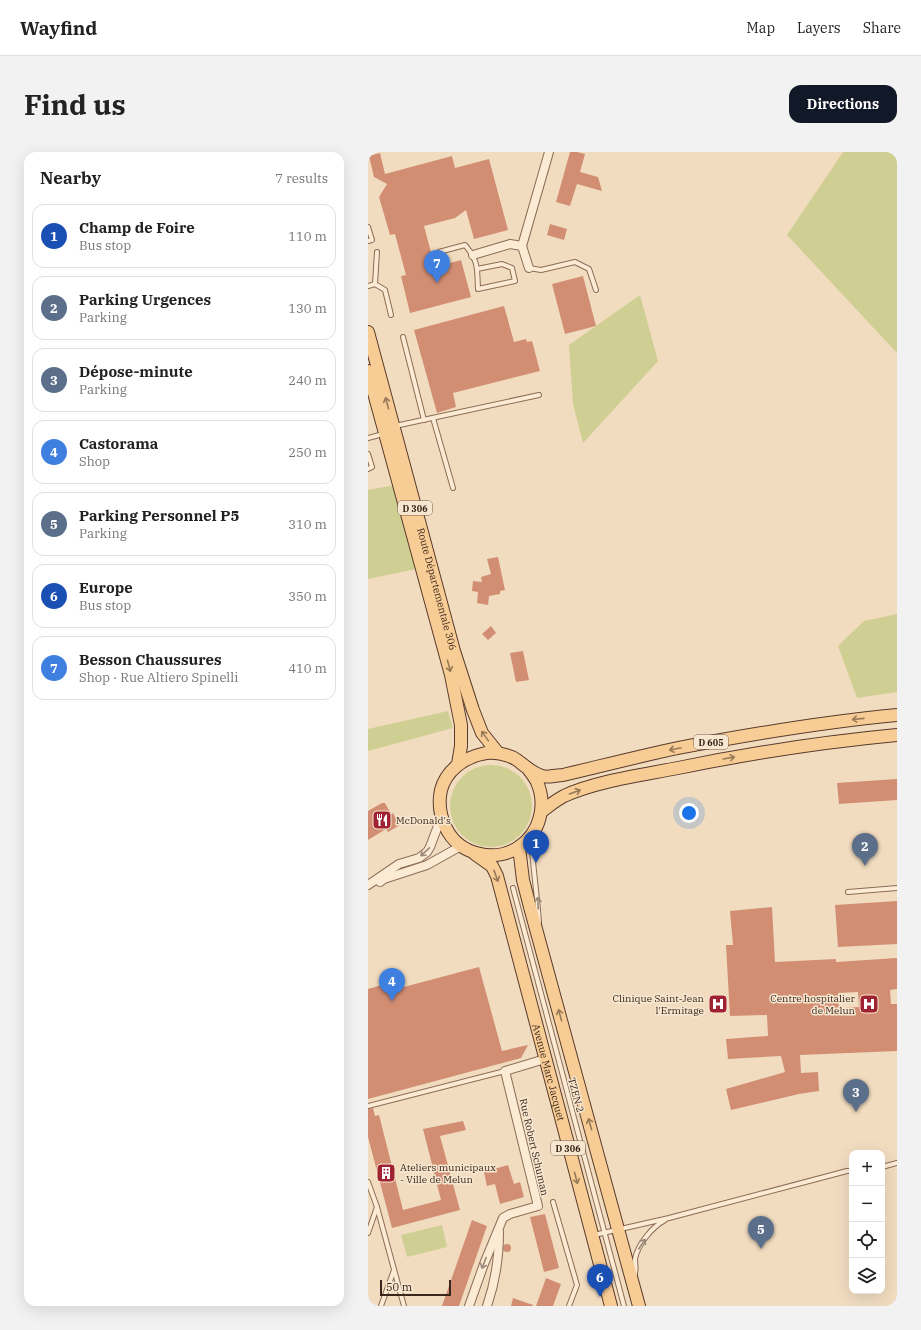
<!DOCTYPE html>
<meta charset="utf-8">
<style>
:root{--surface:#fff;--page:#f2f2f2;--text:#222;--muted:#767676;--line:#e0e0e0;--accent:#111827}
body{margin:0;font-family:"IBM Plex Serif",serif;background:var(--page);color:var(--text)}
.controls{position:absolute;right:12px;bottom:12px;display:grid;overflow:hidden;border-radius:8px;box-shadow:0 4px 16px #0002}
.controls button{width:36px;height:36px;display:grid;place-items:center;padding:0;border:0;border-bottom:1px solid var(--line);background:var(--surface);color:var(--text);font:20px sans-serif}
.scale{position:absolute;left:12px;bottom:10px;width:71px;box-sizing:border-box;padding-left:4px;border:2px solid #3a271c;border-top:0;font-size:11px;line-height:14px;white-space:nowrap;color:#3a271c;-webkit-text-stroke:3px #f8e7d0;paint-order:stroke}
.you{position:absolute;left:321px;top:661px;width:14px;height:14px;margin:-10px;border:3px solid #fff;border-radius:50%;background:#1a73e8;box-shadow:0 0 0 6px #1a73e833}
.badge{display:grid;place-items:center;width:26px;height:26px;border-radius:50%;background:var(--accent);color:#fff;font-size:13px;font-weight:700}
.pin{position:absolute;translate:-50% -33px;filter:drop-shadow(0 1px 2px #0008)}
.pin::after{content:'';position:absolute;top:21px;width:14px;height:12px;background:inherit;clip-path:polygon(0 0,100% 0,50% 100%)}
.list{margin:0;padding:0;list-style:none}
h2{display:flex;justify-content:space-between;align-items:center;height:52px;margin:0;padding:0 16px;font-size:17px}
h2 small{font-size:13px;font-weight:400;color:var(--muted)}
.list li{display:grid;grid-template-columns:26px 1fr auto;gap:12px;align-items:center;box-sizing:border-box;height:64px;margin:0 8px 8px;padding:0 8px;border:1px solid var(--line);border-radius:12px}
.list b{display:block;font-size:15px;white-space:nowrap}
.list p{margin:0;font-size:13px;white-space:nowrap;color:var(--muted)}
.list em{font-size:13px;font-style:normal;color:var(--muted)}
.icon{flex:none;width:22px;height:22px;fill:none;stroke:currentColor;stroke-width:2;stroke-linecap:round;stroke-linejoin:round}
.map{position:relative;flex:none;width:529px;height:1154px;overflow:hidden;border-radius:12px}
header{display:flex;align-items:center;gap:24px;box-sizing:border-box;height:56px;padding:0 20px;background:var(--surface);border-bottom:1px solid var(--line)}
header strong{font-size:19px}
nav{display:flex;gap:22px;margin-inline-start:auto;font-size:14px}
.intro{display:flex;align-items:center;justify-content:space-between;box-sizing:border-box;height:96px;padding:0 24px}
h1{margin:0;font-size:28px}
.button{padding:10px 18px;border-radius:12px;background:var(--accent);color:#fff;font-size:14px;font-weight:700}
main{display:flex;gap:24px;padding:0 24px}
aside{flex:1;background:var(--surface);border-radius:12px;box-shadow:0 4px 16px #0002}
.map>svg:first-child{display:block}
</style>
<header>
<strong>Wayfind</strong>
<nav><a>Map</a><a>Layers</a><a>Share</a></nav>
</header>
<div class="intro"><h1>Find us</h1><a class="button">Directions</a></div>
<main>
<aside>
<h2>Nearby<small>7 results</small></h2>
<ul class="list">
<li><span class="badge" style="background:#1a4fb4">1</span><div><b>Champ de Foire</b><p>Bus stop</p></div><em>110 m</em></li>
<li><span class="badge" style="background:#5c6f8a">2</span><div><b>Parking Urgences</b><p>Parking</p></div><em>130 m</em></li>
<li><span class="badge" style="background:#5c6f8a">3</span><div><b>Dépose-minute</b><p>Parking</p></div><em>240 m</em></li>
<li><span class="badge" style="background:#3f7fe0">4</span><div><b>Castorama</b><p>Shop</p></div><em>250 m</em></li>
<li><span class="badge" style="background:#5c6f8a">5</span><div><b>Parking Personnel P5</b><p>Parking</p></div><em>310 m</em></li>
<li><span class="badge" style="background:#1a4fb4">6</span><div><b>Europe</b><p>Bus stop</p></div><em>350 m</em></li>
<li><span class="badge" style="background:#3f7fe0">7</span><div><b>Besson Chaussures</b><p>Shop · Rue Altiero Spinelli</p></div><em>410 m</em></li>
</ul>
</aside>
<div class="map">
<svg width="529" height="1154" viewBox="0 0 529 1154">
<rect width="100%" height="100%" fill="#f1dcc0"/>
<!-- green -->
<g fill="#d0cf93">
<path d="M 475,0 L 529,0 L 529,201 L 419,83 Z"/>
<path d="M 272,143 L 290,209 L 215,291 L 205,252 L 201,193 Z"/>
<path d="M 27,333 L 53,416 L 0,427 L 0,338 Z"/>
<path d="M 529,462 L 529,540 L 489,546 L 470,494 L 496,469 Z"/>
<path d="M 80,559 L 85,576 L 0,599 L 0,577 Z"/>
<circle cx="123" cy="654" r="41"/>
<path d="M 74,1073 L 79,1095 L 39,1105 L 33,1083 Z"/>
</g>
<!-- building -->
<g fill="#d28e73" fill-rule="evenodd">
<path d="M 202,0 L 209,0 L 217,2 L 212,20 L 230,25 L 234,39 L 209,32 L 202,54 L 188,50 Z"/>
<path d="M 12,1 L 17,22 L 84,4 L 87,16 L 121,7 L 140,78 L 106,87 L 98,58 L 87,66 L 56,74 L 67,115 L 93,108 L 103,145 L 42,161 L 33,124 L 38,123 L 27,82 L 22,83 L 11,45 L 19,32 L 6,25 L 1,4 Z"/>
<path d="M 182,72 L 199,77 L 196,88 L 179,83 Z"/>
<path d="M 215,124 L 228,174 L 197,182 L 184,132 Z"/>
<path d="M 136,154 L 146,190 L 158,187 L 159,190 L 164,189 L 172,219 L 85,241 L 88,255 L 69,261 L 46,178 Z"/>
<path d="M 130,405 L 137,438 L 132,439 L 132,442 L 121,444 L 120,453 L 109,451 L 110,440 L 104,439 L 105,429 L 114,430 L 113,425 L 123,422 L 119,407 Z"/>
<path d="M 123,474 L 128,481 L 120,488 L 114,482 Z"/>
<path d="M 155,499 L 161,528 L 148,530 L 142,501 Z"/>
<path d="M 529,627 L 529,648 L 471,652 L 469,631 Z"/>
<path d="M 14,651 L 17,651 L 23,662 L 25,661 L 32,673 L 20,680 L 18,677 L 0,688 L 0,659 Z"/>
<path d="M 529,749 L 529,792 L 470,795 L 467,753 Z"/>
<path d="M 404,755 L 407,810 L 468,807 L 468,810 L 529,806 L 529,837 L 522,838 L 523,852 L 529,852 L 529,899 L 432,903 L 433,921 L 450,920 L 451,939 L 431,942 L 363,958 L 358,937 L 417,920 L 413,904 L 360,907 L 358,887 L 400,884 L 399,863 L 362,864 L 358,793 L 365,793 L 362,759 ZM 490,840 L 491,855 L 471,856 L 470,841 Z"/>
<path d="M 111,815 L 134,899 L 160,893 L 153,906 L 0,947 L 0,837 L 21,831 L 32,836 Z"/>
<path d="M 5,956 L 7,964 L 11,963 L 35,1058 L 73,1048 L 55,977 L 95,969 L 98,978 L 72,984 L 92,1058 L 24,1076 L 0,985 L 0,957 Z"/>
<path d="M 140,1013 L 146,1032 L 152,1030 L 156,1045 L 132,1052 L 127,1032 L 119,1034 L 116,1020 Z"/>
<path d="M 177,1062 L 191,1116 L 176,1120 L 162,1065 Z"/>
<path d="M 104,1068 L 119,1074 L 91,1154 L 74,1154 Z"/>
<circle cx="139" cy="1096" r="4"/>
<path d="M 178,1126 L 193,1132 L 185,1154 L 168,1154 Z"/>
<path d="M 145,1146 L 165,1153 L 165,1154 L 143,1154 Z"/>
</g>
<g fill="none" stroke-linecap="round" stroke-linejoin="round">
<defs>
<g id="service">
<path d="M 0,75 L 4,88 L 0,89"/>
<path d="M 71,100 L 97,93 C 111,109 109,118 110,137 L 147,129 L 144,116 L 134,112 L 109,117"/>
<path d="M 161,116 L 173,118 L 207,110 L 221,117 L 228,138"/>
<path d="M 7,132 L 9,100"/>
<path d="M 0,134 L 7,132 L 17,138 L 23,163"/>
<path d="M 35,185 L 56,268"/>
<path d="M 65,266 L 85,336"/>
<path d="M 27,274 L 171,243"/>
<path d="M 0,286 L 15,282"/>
<path d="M 0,302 L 4,315 L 0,317"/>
<path d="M 163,687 C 165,715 169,742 171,770"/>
<path d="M 145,736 L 256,1154"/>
<path d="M 480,740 L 529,736"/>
<path d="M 0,954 L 137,919"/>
<path d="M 514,1015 L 529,1011"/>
<path d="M 0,1030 L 9,1055 L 36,1154"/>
<path d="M 185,1050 L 209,1133 L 201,1154"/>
<path d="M 0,1081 L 9,1055"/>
<path d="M 226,1083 L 301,1066 L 479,1019 L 484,1019"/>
<path d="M 266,1125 C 269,1118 267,1114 267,1107 C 270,1092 284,1075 297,1068"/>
<path d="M 13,1154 L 26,1118"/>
</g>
<g id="minor">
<path d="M 154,94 L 181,0"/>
<path d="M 105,103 L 142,92 L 154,94 L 161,116"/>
<path d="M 12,730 L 16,727 L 59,713 L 93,694"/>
<path d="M 0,733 L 31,712 L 51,706 L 59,700 L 62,695 L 73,666"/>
<path d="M 101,1154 L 116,1112 L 135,1066 L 142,1062 L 170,1054 L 137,919 L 177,907"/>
<path d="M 119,1154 C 127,1131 131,1105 131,1080"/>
</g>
<g id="primary">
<path id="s1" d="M 0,180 L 86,499 L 105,558 L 114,581 L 130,601"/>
<path d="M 0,219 L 83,523 L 93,573 L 93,594 L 90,612"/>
<path d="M 161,618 C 164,622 167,626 169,630 C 179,653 172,681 151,695 C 127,711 91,703 78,676 C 72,664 70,652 73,638 C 78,619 95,606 114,602 C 124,599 140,602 149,608 C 157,614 164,621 174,624 C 180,626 189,623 195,623 C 233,614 272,604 310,596 C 383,582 456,570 529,563"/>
<path d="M 174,659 C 181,654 188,648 196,644 C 228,629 275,623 310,616 C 383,601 455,590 529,583"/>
<path d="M 151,695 L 155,728 L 162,755 L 271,1154"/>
<path id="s2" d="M 107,702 L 124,714 L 129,724 L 243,1154"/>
</g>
</defs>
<!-- service casing -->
<use href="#service" stroke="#8c6c56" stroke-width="6"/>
<!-- minor casing -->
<use href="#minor" stroke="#8c6c56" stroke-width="10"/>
<!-- primary casing -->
<use href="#primary" stroke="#593b2b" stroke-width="14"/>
<!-- service -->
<use href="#service" stroke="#fbead4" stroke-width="4"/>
<!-- minor -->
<use href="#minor" stroke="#fbead4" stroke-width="8"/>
<!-- primary -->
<use href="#primary" stroke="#f8cc95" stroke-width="12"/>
</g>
<!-- one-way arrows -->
<defs><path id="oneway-shaft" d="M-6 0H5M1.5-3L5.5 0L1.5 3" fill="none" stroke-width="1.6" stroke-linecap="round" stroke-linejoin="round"/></defs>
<g stroke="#997a58">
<use href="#oneway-shaft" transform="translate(19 251) rotate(-105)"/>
<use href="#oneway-shaft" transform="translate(81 514) rotate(75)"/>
<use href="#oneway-shaft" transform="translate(490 567) rotate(174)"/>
<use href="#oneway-shaft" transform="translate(117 584) rotate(-125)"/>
<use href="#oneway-shaft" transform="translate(307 597) rotate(168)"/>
<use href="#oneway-shaft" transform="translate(361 606) rotate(-10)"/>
<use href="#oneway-shaft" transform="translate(207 640) rotate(-20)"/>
<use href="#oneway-shaft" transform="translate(128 724) rotate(71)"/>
<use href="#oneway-shaft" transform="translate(192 863) rotate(-105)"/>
<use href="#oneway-shaft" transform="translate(222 972) rotate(-106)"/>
<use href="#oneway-shaft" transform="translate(208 1026) rotate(75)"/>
</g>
<g stroke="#9a8878">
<use href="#oneway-shaft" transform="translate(57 700) rotate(137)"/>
<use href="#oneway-shaft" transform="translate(170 751) rotate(-93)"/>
<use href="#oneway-shaft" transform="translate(274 1092) rotate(-56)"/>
<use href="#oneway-shaft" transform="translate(116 1111) rotate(111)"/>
</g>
<!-- icons -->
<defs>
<symbol id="restaurant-square" viewBox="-11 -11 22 22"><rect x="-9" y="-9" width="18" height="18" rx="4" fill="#9f2233" stroke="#f8e7d0"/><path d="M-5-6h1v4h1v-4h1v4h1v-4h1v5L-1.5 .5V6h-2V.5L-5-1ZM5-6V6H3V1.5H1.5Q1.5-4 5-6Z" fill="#fff"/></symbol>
<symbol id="hospital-square" viewBox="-11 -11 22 22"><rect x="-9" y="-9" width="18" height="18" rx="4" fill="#9f2233" stroke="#f8e7d0"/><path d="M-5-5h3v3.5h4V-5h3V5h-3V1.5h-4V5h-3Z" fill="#fff"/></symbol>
<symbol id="building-square" viewBox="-11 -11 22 22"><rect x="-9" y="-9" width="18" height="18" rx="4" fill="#9f2233" stroke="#f8e7d0"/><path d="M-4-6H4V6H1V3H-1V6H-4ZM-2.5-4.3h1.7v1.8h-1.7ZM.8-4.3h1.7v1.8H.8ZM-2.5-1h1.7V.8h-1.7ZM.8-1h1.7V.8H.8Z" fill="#fff"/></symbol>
</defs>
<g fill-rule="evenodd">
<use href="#restaurant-square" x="3" y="657" width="22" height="22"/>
<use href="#hospital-square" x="339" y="841" width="22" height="22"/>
<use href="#hospital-square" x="490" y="841" width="22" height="22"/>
<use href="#building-square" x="7" y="1010" width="22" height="22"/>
</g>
<g text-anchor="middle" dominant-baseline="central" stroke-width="3" stroke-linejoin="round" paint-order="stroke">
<!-- shield labels -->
<g fill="#f8e7d0" stroke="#736152" stroke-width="1">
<rect x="30" y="349" width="34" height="14" rx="3"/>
<rect x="326" y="583" width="34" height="14" rx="3"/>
<rect x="183" y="989" width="34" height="14" rx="3"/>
</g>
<g font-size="9" font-weight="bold" fill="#3a271c">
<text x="47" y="356">D 306</text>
<text x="343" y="590">D 605</text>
<text x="200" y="996">D 306</text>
</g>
<!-- street labels -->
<g font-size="10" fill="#3a271c" stroke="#f8e7d0">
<text stroke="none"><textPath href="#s1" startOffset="266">Route Départementale 306</textPath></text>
<text stroke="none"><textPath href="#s2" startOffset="235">Avenue Marc Jacquet</textPath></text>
<text transform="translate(208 943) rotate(75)">TZEN 2</text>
<text transform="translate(166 995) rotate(77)">Rue Robert Schuman</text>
</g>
<!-- poi labels -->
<g font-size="10" fill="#3a271c" stroke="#f8e7d0" text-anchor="start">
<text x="28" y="668">McDonald's</text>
<text x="336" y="846" text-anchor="end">Clinique Saint-Jean<tspan x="336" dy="12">l'Ermitage</tspan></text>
<text x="487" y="846" text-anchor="end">Centre hospitalier<tspan x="487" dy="12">de Melun</tspan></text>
<text x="32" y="1015">Ateliers municipaux<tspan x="32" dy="12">- Ville de Melun</tspan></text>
</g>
</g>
</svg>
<div class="controls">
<button>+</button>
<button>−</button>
<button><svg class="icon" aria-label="locate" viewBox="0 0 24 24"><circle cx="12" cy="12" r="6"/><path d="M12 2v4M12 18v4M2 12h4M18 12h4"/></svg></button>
<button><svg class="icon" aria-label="layers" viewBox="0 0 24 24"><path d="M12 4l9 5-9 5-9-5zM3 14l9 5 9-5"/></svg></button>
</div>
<div class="scale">50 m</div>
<div class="you"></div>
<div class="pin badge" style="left:168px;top:711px;background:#1a4fb4">1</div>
<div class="pin badge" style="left:497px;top:714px;background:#5c6f8a">2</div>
<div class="pin badge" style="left:488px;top:960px;background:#5c6f8a">3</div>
<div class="pin badge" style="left:24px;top:849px;background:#3f7fe0">4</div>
<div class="pin badge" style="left:393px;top:1097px;background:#5c6f8a">5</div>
<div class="pin badge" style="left:232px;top:1145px;background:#1a4fb4">6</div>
<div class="pin badge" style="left:69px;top:131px;background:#3f7fe0">7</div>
</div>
</main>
